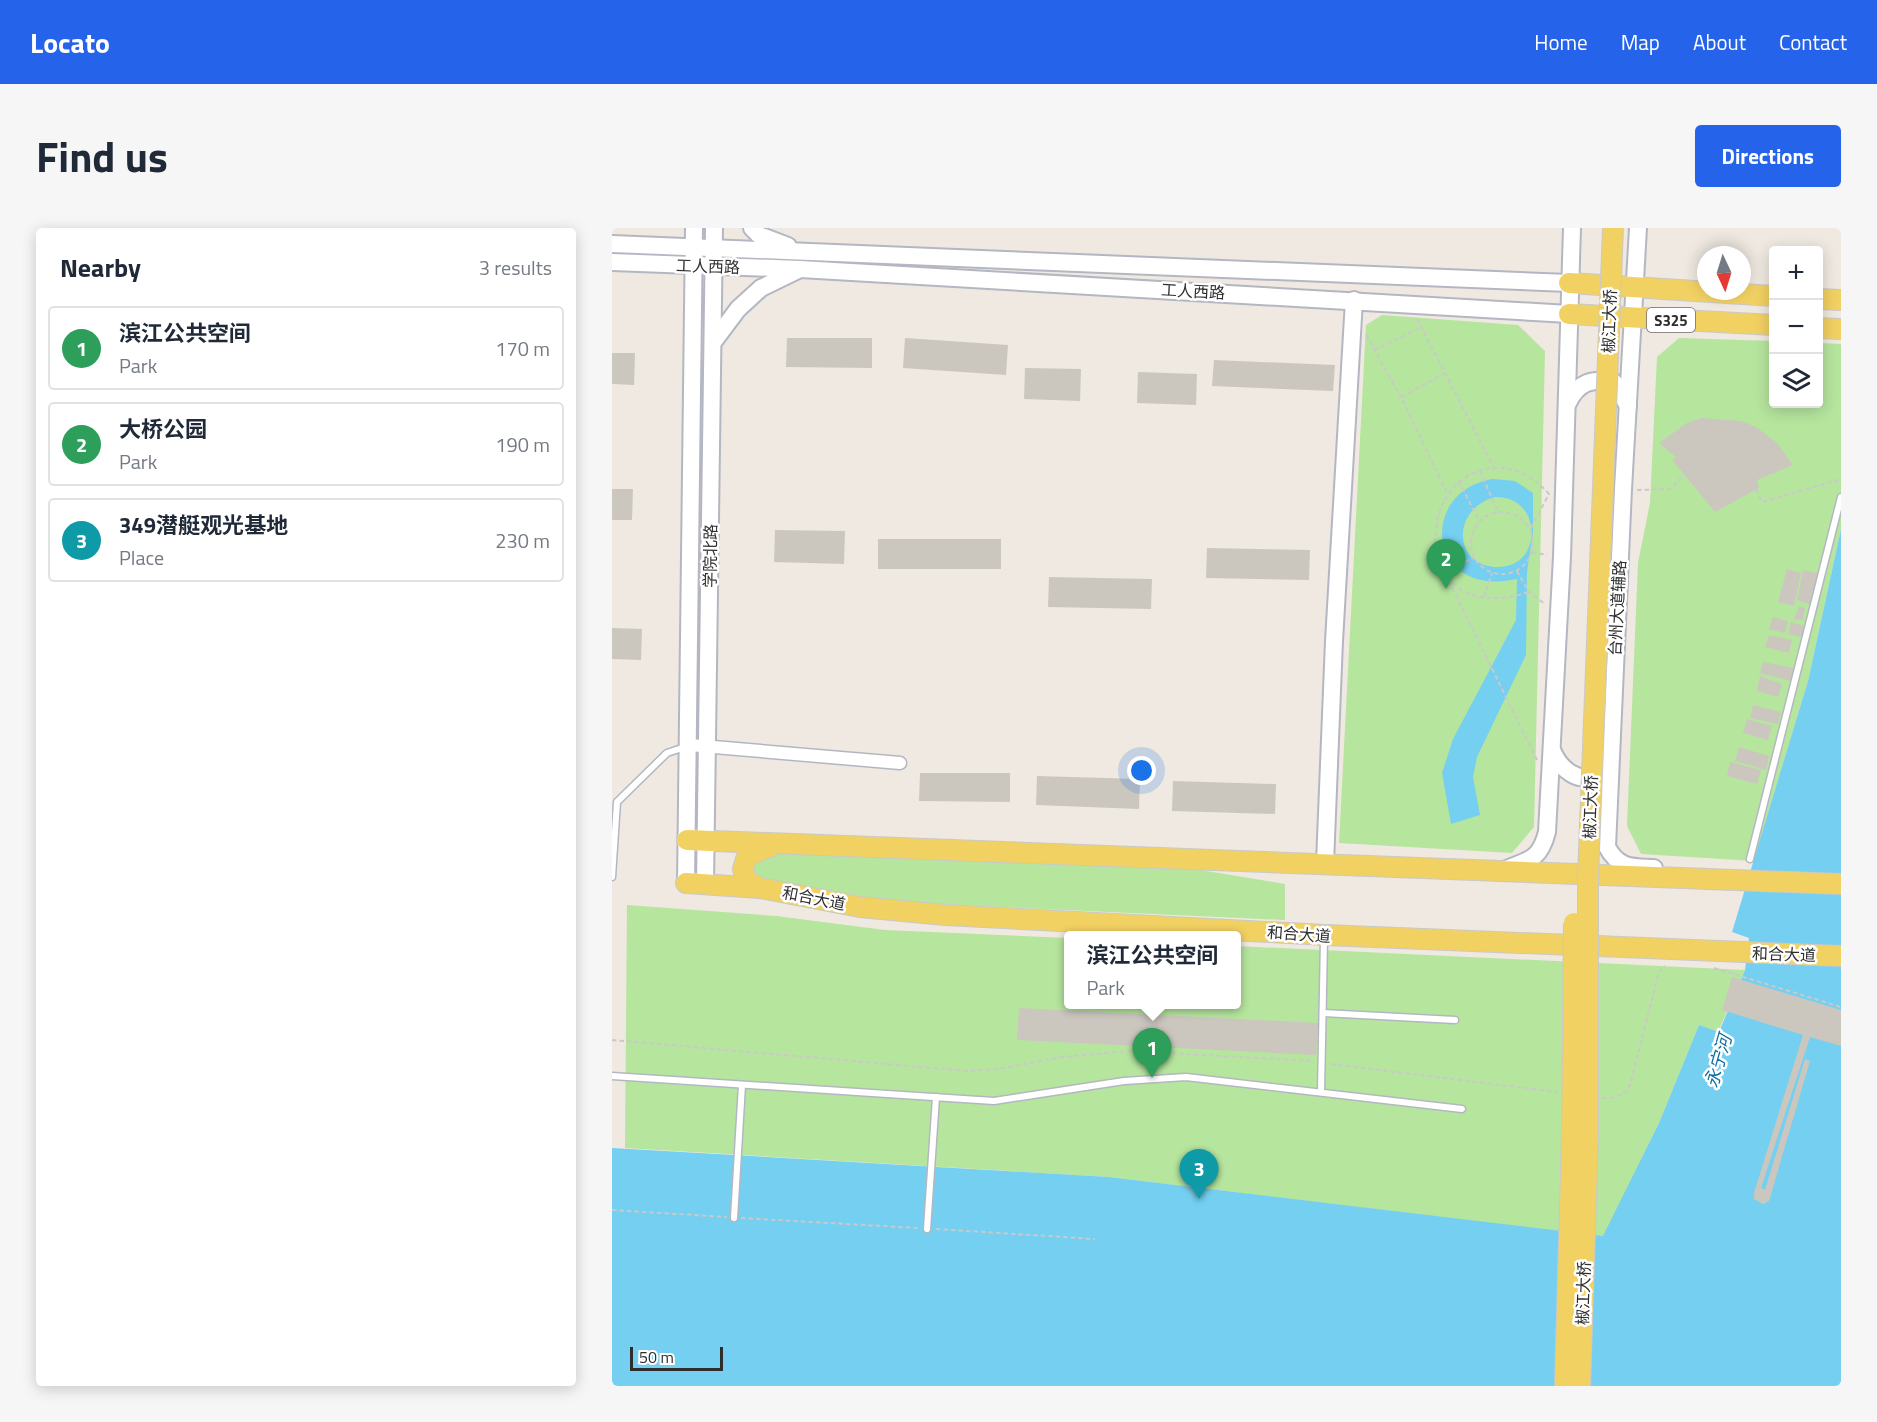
<!DOCTYPE html>
<meta charset="utf-8">
<style>
:root{--surface:#fff;--page:#f6f6f7;--text:#1f2937;--muted:#747a83;--line:#e0e1e3;--accent:#2563eb}
body{margin:0;font-family:"Titillium Web","Noto Sans SC",sans-serif;background:var(--page);color:var(--text)}
.controls{position:absolute;right:18px;top:18px;display:grid;overflow:hidden;border-radius:6px;box-shadow:0 3px 15px #0003}
.controls button{width:54px;height:54px;display:grid;place-items:center;padding:0;border:0;border-bottom:2px solid var(--line);background:var(--surface);color:var(--text);font:30px sans-serif}
.compass{position:absolute;left:1085px;top:18px;width:54px;height:54px;border-radius:50%;background:var(--surface);box-shadow:0 3px 15px #0003;rotate:176deg}
.scale{position:absolute;left:18px;bottom:15px;width:93px;box-sizing:border-box;padding-left:6px;border:3px solid #2e2e2e;border-top:0;font-size:16px;line-height:21px;white-space:nowrap;color:#2e2e2e;-webkit-text-stroke:4px #fff;paint-order:stroke}
.you{position:absolute;left:530px;top:543px;width:21px;height:21px;margin:-15px;border:4px solid #fff;border-radius:50%;background:#1a73e8;box-shadow:0 0 0 9px #1a73e833}
.badge{display:grid;place-items:center;width:39px;height:39px;border-radius:50%;background:var(--accent);color:#fff;font-size:20px;font-weight:700}
.pin{position:absolute;translate:-50% -50px;filter:drop-shadow(0 2px 3px #0008)}
.pin::after{content:'';position:absolute;top:32px;width:21px;height:18px;background:inherit;clip-path:polygon(0 0,100% 0,50% 100%)}
.popup{position:absolute;left:452px;top:703px;width:177px;height:78px;box-sizing:border-box;display:grid;place-content:center;border-radius:6px;background:var(--surface);filter:drop-shadow(0 2px 4px #0005);font-size:20px;white-space:nowrap;color:var(--muted)}
.popup b{font-size:22px;color:var(--text)}
.popup::after{content:'';position:absolute;left:50%;top:100%;margin-left:-12px;border:12px solid transparent;border-top-color:var(--surface)}
.list{margin:0;padding:0;list-style:none}
h2{display:flex;justify-content:space-between;align-items:center;height:78px;margin:0;padding:0 24px;font-size:26px}
h2 small{font-size:20px;font-weight:400;color:var(--muted)}
.list li{display:grid;grid-template-columns:39px 1fr auto;gap:18px;align-items:center;box-sizing:border-box;height:84px;margin:0 12px 12px;padding:0 12px;border:2px solid var(--line);border-radius:6px}
.list b{display:block;font-size:22px;white-space:nowrap}
.list p{margin:0;font-size:20px;white-space:nowrap;color:var(--muted)}
.list em{font-size:20px;font-style:normal;color:var(--muted)}
.icon{flex:none;width:33px;height:33px;fill:none;stroke:currentColor;stroke-width:2;stroke-linecap:round;stroke-linejoin:round}
.map{position:relative;flex:none;width:1229px;height:1158px;overflow:hidden;border-radius:6px}
header{display:flex;align-items:center;gap:36px;box-sizing:border-box;height:84px;padding:0 30px;background:var(--accent);color:#fff}
header strong{font-size:28px}
nav{display:flex;gap:33px;margin-inline-start:auto;font-size:21px}
.intro{display:flex;align-items:center;justify-content:space-between;box-sizing:border-box;height:144px;padding:0 36px}
h1{margin:0;font-size:42px}
.button{padding:15px 27px;border-radius:6px;background:var(--accent);color:#fff;font-size:21px;font-weight:700}
main{display:flex;gap:36px;padding:0 36px}
aside{flex:1;background:var(--surface);border-radius:6px;box-shadow:0 3px 15px #0003}
.map>svg:first-child{display:block}
</style>
<header>
<strong>Locato</strong>
<nav><a>Home</a><a>Map</a><a>About</a><a>Contact</a></nav>
</header>
<div class="intro"><h1>Find us</h1><a class="button">Directions</a></div>
<main>
<aside>
<h2>Nearby<small>3 results</small></h2>
<ul class="list">
<li><span class="badge" style="background:#2e9e5b">1</span><div><b>滨江公共空间</b><p>Park</p></div><em>170 m</em></li>
<li><span class="badge" style="background:#2e9e5b">2</span><div><b>大桥公园</b><p>Park</p></div><em>190 m</em></li>
<li><span class="badge" style="background:#0f9aa8">3</span><div><b>349潜艇观光基地</b><p>Place</p></div><em>230 m</em></li>
</ul>
</aside>
<div class="map">
<svg width="1229" height="1158" viewBox="0 0 1229 1158">
<rect width="100%" height="100%" fill="#efe9e1"/>
<!-- green -->
<g fill="#b6e59e">
<path d="M 770,87 L 906,97 L 933,123 L 922,599 L 900,625 L 727,615 L 754,97 Z"/>
<path d="M 1067,110 L 1161,113 L 1162,176 L 1206,176 L 1207,115 L 1229,116 L 1229,301 L 1196,453 L 1142,633 L 1029,626 L 1015,598 L 1026,335 L 1038,275 L 1045,129 Z"/>
<path d="M 151,624 L 564,638 L 673,656 L 673,692 L 280,674 L 155,654 L 141,648 L 140,634 Z"/>
<path d="M 15,677 L 164,688 L 273,702 L 456,710 L 456,776 L 624,776 L 624,718 L 1133,742 L 1106,804 L 1087,797 L 1047,895 L 992,1009 L 497,949 L 13,920 Z"/>
</g>
<!-- water -->
<g fill="#75cff0" fill-rule="evenodd">
<path d="M 881,251 L 903,253 L 921,265 L 921,304 L 915,344 L 914,427 L 865,529 L 861,549 L 868,587 L 839,596 L 830,545 L 841,511 L 904,392 L 905,351 C 815,371 805,263 881,251 ZM 883,269 C 931,268 931,338 888,339 C 842,341 837,282 883,269 Z"/>
<path d="M 1229,301 L 1229,1158 L 0,1158 L 0,920 L 497,949 L 991,1008 L 1047,895 L 1087,797 L 1107,804 L 1133,742 L 1137,710 L 1120,704 L 1196,453 Z"/>
</g>
<!-- building -->
<g fill="#cbc7bf">
<path d="M 175,110 L 260,110 L 260,140 L 174,139 Z"/>
<path d="M 293,110 L 396,117 L 394,147 L 291,140 Z"/>
<path d="M 0,125 L 23,125 L 22,157 L 0,156 Z"/>
<path d="M 602,132 L 723,137 L 721,163 L 600,158 Z"/>
<path d="M 413,140 L 469,141 L 468,173 L 412,171 Z"/>
<path d="M 526,144 L 585,146 L 584,177 L 525,175 Z"/>
<path d="M 1090,190 L 1129,193 L 1144,199 L 1165,215 L 1181,237 L 1145,252 L 1147,260 L 1103,284 L 1061,233 L 1064,229 L 1047,215 L 1075,195 Z"/>
<path d="M 0,261 L 21,261 L 20,292 L 0,292 Z"/>
<path d="M 163,302 L 233,303 L 232,336 L 162,334 Z"/>
<rect x="266" y="311" width="123" height="30"/>
<path d="M 595,320 L 698,322 L 697,352 L 594,350 Z"/>
<path d="M 1175,341 L 1189,345 L 1182,378 L 1166,374 Z"/>
<path d="M 1191,342 L 1207,345 L 1199,377 L 1185,372 Z"/>
<path d="M 437,349 L 540,351 L 539,381 L 436,379 Z"/>
<path d="M 1187,378 L 1193,380 L 1191,392 L 1182,391 Z"/>
<path d="M 1161,389 L 1176,393 L 1173,405 L 1157,401 Z"/>
<path d="M 1179,394 L 1192,398 L 1190,409 L 1176,406 Z"/>
<path d="M 0,400 L 30,401 L 29,432 L 0,431 Z"/>
<path d="M 1157,407 L 1180,412 L 1177,425 L 1153,419 Z"/>
<path d="M 1151,434 L 1182,440 L 1178,453 L 1148,445 Z"/>
<path d="M 1148,448 L 1170,456 L 1166,469 L 1145,463 Z"/>
<path d="M 1141,477 L 1169,484 L 1166,496 L 1138,490 Z"/>
<path d="M 1135,491 L 1160,498 L 1156,512 L 1131,505 Z"/>
<path d="M 1127,519 L 1157,528 L 1154,542 L 1123,533 Z"/>
<path d="M 1118,534 L 1149,542 L 1145,556 L 1115,548 Z"/>
<path d="M 308,545 L 398,545 L 398,574 L 307,573 Z"/>
<path d="M 425,548 L 528,551 L 527,581 L 424,577 Z"/>
<path d="M 561,553 L 664,556 L 663,586 L 560,583 Z"/>
<path d="M 1120,749 L 1229,782 L 1229,818 L 1198,809 L 1149,960 L 1153,962 L 1193,831 L 1198,833 L 1157,973 L 1151,976 L 1142,971 L 1142,965 L 1191,807 L 1110,782 Z"/>
<path d="M 407,780 L 706,795 L 704,827 L 405,812 Z"/>
</g>
<g fill="none" stroke-linecap="round" stroke-linejoin="round">
<defs>
<g id="lane">
<path d="M 1138,631 L 1229,269"/>
<path d="M 0,649 L 5,574 L 55,525 L 73,519"/>
<path d="M 711,785 L 843,792"/>
<path d="M 0,848 L 382,873 L 512,853 L 574,849 L 850,881"/>
<path d="M 709,864 L 712,711"/>
<path d="M 122,990 L 130,857"/>
<path d="M 315,1001 L 324,869"/>
</g>
<path id="street" d="M 78,517 L 288,535"/>
<g id="secondary">
<path d="M 140,0 L 147,7 L 176,18"/>
<path d="M 1026,0 L 1011,261 L 995,619 C 1007,641 1020,639 1042,640"/>
<path d="M 0,16 L 957,55"/>
<path d="M 0,34 L 188,41 L 957,86"/>
<path d="M 102,113 L 126,81 L 149,60 L 186,42"/>
<path d="M 956,175 C 966,154 980,150 1002,154 L 1016,178"/>
<path d="M 940,522 C 948,541 968,559 989,544"/>
<path d="M 713,635 L 722,413 L 742,72"/>
<path d="M 894,641 C 918,632 928,631 935,604 L 950,329 L 960,0"/>
<path d="M 74,655 L 82,0"/>
<path d="M 93,656 L 102,0"/>
</g>
<g id="primary">
<path d="M 957,55 L 1162,68"/>
<path d="M 1206,71 L 1229,72"/>
<path d="M 957,86 L 1162,97"/>
<path d="M 1206,100 L 1229,101"/>
<path d="M 75,612 L 1229,656"/>
<path d="M 74,655 L 148,660 L 248,679 L 333,687 L 713,707 L 1229,728"/>
<path d="M 148,660 L 134,653 L 131,641 L 135,628 L 159,618"/>
</g>
</defs>
<!-- lane casing -->
<use href="#lane" stroke="#b4b7c1" stroke-width="9"/>
<!-- street casing -->
<use href="#street" stroke="#b4b7c1" stroke-width="15"/>
<!-- secondary casing -->
<use href="#secondary" stroke="#b4b7c1" stroke-width="20"/>
<!-- primary casing -->
<use href="#primary" stroke="#c9c9c9" stroke-width="22"/>
<!-- path -->
<g stroke="#c9c9c9" stroke-width="2" stroke-dasharray="4.5 3" stroke-linecap="butt">
<path d="M 805,91 L 882,240"/>
<path d="M 754,107 L 789,169 L 835,265"/>
<path d="M 762,122 L 810,99"/>
<path d="M 790,169 L 835,144"/>
<path d="M 868,243 L 886,284"/>
<path d="M 847,253 L 867,293"/>
<path d="M 1025,262 L 1058,261 C 1066,255 1071,246 1079,241 C 1114,214 1137,244 1150,274 L 1229,251"/>
<circle cx="890" cy="315" r="31"/>
<path d="M 919,300 L 937,266"/>
<path d="M 920,324 L 935,327"/>
<path d="M 905,343 L 917,364 L 933,376"/>
<path d="M 833,345 L 862,329"/>
<path d="M 841,355 C 861,375 893,372 917,364"/>
<path d="M 872,369 L 880,345"/>
<path d="M 925,532 L 826,331 C 809,254 886,207 938,267"/>
<path d="M 1102,740 L 1229,779"/>
<path d="M 0,812 L 355,843 L 385,841 L 450,829 L 517,823 L 702,833"/>
<path d="M 719,836 L 946,864"/>
<path d="M 990,870 C 1001,871 1009,868 1017,861 L 1047,744 L 1053,738"/>
<path d="M 0,982 L 115,989"/>
<path d="M 129,990 L 306,1000"/>
<path d="M 324,1001 L 483,1011"/>
</g>
<!-- lane -->
<use href="#lane" stroke="#fff" stroke-width="6"/>
<!-- street -->
<use href="#street" stroke="#fff" stroke-width="12"/>
<!-- secondary -->
<use href="#secondary" stroke="#fff" stroke-width="16"/>
<!-- primary -->
<use href="#primary" stroke="#f2d163" stroke-width="20"/>
<defs>
<g id="primary-bridge">
<path d="M 953,1158 L 960,908 L 962,695"/>
<path d="M 968,1158 L 976,908 L 976,649 L 1001,0"/>
</g>
</defs>
<!-- primary-bridge casing -->
<use href="#primary-bridge" stroke="#c9c9c9" stroke-width="22" stroke-linecap="butt"/>
<!-- primary-bridge -->
<use href="#primary-bridge" stroke="#f2d163" stroke-width="20"/>
</g>
<g text-anchor="middle" dominant-baseline="central" stroke-width="5" stroke-linejoin="round" paint-order="stroke">
<!-- shield labels -->
<rect fill="#fff" stroke="#6d6d6d" stroke-width="1.5" x="1035" y="80" width="48" height="24" rx="4.5"/>
<g font-size="15" font-weight="bold" fill="#2e2e2e">
<text x="1059" y="92">S325</text>
</g>
<!-- street labels -->
<g font-size="16" fill="#2e2e2e" stroke="#fff">
<text transform="translate(96 38) rotate(2)">工人西路</text>
<text transform="translate(581 63) rotate(3)">工人西路</text>
<text transform="translate(997 93) rotate(-88)">椒江大桥</text>
<text transform="translate(98 328) rotate(-89)">学院北路</text>
<text transform="translate(1005 380) rotate(-87)">台州大道辅路</text>
<text transform="translate(978 579) rotate(-88)">椒江大桥</text>
<text transform="translate(202 670) rotate(11)">和合大道</text>
<text transform="translate(687 706) rotate(4)">和合大道</text>
<text transform="translate(1172 726) rotate(2)">和合大道</text>
<text transform="translate(971 1065) rotate(-88)">椒江大桥</text>
</g>
<!-- water labels -->
<g font-size="18" font-style="italic" fill="#0d6fa3" stroke="#fff">
<text transform="translate(1106 833) rotate(-74)">永宁河</text>
</g>
</g>
</svg>
<div class="controls">
<button>+</button>
<button>−</button>
<button><svg class="icon" aria-label="layers" viewBox="0 0 24 24"><path d="M12 4l9 5-9 5-9-5zM3 14l9 5 9-5"/></svg></button>
</div>
<svg class="compass" viewBox="-18 -18 36 36"><path d="M0-13l5 13h-10z" fill="#e53935"/><path d="M0 13l5-13h-10z" fill="#747a83"/></svg>
<div class="scale">50 m</div>
<div class="you"></div>
<div class="pin badge" style="left:540px;top:850px;background:#2e9e5b">1</div>
<div class="popup"><b>滨江公共空间</b>Park</div>
<div class="pin badge" style="left:834px;top:361px;background:#2e9e5b">2</div>
<div class="pin badge" style="left:587px;top:971px;background:#0f9aa8">3</div>
</div>
</main>
